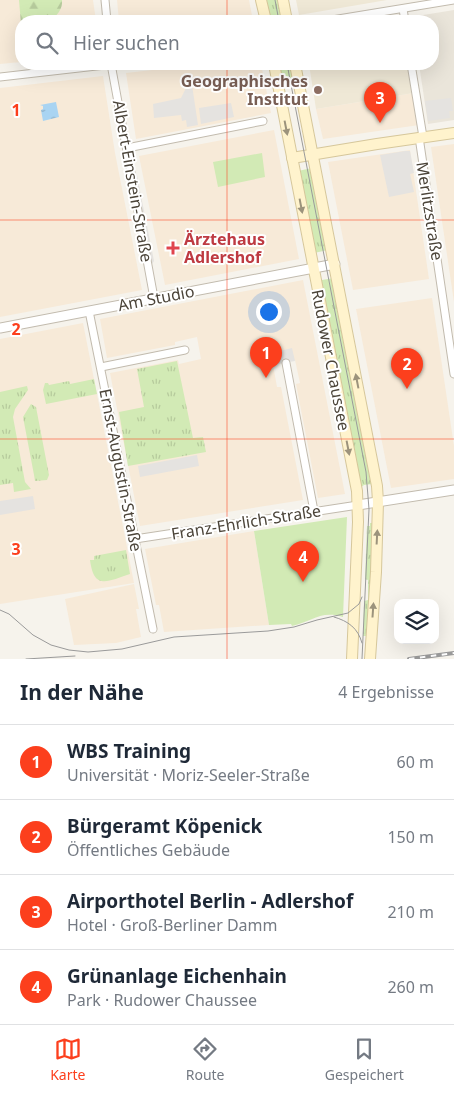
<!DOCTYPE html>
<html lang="de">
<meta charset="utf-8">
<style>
:root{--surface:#fff;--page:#f6f6f7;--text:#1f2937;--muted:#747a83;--line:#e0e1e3;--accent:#fc3f1d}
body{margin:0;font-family:"Noto Sans",sans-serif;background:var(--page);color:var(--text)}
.controls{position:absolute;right:15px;bottom:15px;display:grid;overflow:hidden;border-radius:10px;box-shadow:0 5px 20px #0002}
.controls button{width:45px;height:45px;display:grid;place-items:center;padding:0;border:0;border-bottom:1px solid var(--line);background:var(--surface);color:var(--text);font:25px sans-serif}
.you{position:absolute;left:268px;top:311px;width:18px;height:18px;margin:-12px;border:4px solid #fff;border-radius:50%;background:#1a73e8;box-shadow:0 0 0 8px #1a73e833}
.badge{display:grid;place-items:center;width:32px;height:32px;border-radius:50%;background:var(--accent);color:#fff;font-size:16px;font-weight:700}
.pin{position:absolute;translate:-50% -41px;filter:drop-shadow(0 1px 2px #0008)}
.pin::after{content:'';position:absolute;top:26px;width:18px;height:15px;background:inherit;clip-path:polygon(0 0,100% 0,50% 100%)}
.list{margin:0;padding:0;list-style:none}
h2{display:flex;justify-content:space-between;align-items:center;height:65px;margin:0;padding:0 20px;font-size:21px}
h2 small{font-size:16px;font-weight:400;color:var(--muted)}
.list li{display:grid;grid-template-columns:32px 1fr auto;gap:15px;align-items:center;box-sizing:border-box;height:75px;padding:0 20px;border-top:1px solid var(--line)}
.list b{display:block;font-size:19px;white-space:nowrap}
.list p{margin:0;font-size:16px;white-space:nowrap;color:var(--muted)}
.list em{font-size:16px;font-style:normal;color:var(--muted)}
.icon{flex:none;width:28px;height:28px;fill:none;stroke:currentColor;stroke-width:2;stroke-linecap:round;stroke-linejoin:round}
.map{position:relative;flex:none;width:454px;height:659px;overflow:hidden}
.search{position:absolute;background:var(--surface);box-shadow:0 5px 20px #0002;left:15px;right:15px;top:15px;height:55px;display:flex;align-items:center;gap:12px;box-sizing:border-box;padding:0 18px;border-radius:20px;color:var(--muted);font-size:19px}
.sheet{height:365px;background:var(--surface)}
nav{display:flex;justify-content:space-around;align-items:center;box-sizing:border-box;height:70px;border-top:1px solid var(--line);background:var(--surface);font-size:14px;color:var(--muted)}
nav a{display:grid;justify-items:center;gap:2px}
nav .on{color:var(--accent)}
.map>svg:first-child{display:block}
</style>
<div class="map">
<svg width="454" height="659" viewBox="0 0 454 659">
<defs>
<pattern id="grass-tufts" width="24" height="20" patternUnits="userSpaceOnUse" patternTransform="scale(1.25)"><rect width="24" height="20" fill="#d2eab5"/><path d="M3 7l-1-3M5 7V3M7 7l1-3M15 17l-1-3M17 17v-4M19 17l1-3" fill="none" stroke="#b6ca9c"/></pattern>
<pattern id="forest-firs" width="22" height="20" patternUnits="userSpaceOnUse" patternTransform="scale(1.25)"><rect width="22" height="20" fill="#d2eab5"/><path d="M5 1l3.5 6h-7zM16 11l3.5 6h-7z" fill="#b6ca9c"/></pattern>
<pattern id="water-ripples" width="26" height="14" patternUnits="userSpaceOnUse" patternTransform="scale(1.25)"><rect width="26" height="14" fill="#a9d4f2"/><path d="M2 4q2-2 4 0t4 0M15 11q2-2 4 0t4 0" fill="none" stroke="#8caec5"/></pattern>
</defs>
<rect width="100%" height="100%" fill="#f6f3ec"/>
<!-- residential -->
<path fill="#eae5da" d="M 454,10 L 454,120 L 428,124 L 419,64 L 433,64 L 433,21 L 412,21 L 411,17 Z"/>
<!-- commercial -->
<g fill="#f7ead8">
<path d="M 0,0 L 93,0 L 96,21 L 21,21 L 21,62 L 0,64 Z"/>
<path d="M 117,0 L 249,0 L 253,21 L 119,21 Z"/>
<path d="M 205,64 L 261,64 L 271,113 L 136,139 L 126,73 Z"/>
<path d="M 103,76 L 115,153 L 142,290 L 0,317 L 0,88 Z"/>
<path d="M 414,93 L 419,125 L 323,139 L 316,109 Z"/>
<path d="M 274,130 L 299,259 L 165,285 L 139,156 Z"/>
<path d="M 454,144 L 454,302 L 431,147 Z"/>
<path d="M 410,150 L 429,279 L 353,290 L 328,162 Z"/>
<path d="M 303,280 L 345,494 L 318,498 L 296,384 L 300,383 L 295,360 L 273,365 L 277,387 L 281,387 L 303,500 L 140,526 L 110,373 L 178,360 L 179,364 L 201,359 L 197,337 L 175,342 L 175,345 L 107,358 L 100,319 Z"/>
<path d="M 432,298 L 454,446 L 454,479 L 391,488 L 356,309 Z"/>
<path d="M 83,323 L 134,583 L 0,604 L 0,339 Z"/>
<path d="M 254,531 L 269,625 L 164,632 L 159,605 L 156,605 L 145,549 Z"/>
<path d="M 134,584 L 139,609 L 136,609 L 141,637 L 116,643 L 74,645 L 65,599 Z"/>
</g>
<!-- education -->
<g fill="#efe8d6">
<path d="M 296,0 L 387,0 L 299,15 Z"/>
<path d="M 309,64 L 409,64 L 414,93 L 316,109 Z"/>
</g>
<!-- grass -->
<g fill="url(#grass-tufts)">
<path d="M 265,0 L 279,0 L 284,21 L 269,21 Z"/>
<path d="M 277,64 L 292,64 L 296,84 L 282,87 Z"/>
<path d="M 312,168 L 328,250 L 314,253 L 298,171 Z"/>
<path d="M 334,278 L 373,484 L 364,485 L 360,488 L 320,283 L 322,280 Z"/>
<path d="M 177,361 L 193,438 L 203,437 L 206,452 L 128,466 L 119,412 L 144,407 L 137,369 Z"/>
<path d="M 94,379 L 97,394 L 46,404 L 43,390 L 45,383 L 48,383 L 49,385 L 69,381 L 70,384 Z"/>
<path d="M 27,386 L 28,390 L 15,409 L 13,417 L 25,482 L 31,489 L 14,492 L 13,483 L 0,485 L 0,392 Z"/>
<path d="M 31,404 L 36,407 L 49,475 L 47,480 L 35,481 L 34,475 L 23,417 Z"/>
<path d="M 370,523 L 373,523 L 368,636 L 363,636 L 364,601 L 368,600 L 368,580 L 365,579 L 367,526 L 370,526 Z"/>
<path d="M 126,550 L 130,574 C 108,581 94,591 90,560 L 94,560 L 94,556 Z"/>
</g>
<!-- forest -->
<path fill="url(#forest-firs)" d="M 19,0 L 62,0 C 63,9 57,15 51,21 L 21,21 L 21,24 Z"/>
<!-- green -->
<g fill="#d2eab5">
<path d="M 262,153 L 265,177 L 218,187 L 213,162 Z"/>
<path d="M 347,517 L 343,617 C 320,610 312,622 292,626 L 291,624 L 269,625 L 254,531 Z"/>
</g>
<!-- parking -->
<g fill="#e5e3e0">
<path d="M 192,85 L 198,125 L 187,127 L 186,120 L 182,121 L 181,115 L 154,118 L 153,104 L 181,98 L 187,86 Z"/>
<path d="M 451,98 L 453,111 L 449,111 L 450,118 L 428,121 L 425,101 Z"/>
<path d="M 231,103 L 234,117 L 201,124 L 199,108 Z"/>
<path d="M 405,151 L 410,151 L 414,173 L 410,174 L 414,192 L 389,197 L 380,155 Z"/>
<path d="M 134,173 L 137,175 L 143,206 L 154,261 L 152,264 Z"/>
<path d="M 292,348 L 295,361 L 278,364 L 276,352 Z"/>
<path d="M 197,455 L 199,466 L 140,477 L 138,466 Z"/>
<path d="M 33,496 L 35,509 L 0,515 L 0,501 Z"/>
</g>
<!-- water -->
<path fill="url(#water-ripples)" d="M 56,102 L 59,117 L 43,121 L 41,110 L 43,109 L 43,106 L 40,105 Z"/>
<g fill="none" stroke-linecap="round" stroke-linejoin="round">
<defs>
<g id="minor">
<path d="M 105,0 L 107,21"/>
<path d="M 403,9 L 405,21"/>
<path d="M 326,21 L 454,0"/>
<path d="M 111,64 L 154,298"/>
<path d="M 411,64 L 423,137"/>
<path d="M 0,77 L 114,64"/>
<path d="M 419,137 L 454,374"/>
<path d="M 127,148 L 263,121"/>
<path d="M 89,311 L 153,629"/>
<path d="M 286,363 L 314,511"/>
<path d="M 101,367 L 185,350"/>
<path d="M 135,539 L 358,505"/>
</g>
<g id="tertiary">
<path d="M 0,328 L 335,264"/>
<path d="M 358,505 L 454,490"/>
</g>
<g id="secondary">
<path d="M 261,0 L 266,21"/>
<path d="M 283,0 L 287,21"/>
<path d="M 274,64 L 357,491 L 358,522 L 352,659"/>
<path d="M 295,64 L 377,486 L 378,502 L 376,572 L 370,659"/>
<path d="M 292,158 L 377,144 L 454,133"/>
</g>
</defs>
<!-- minor casing -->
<use href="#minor" stroke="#c2bbae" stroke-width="9"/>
<!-- tertiary casing -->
<use href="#tertiary" stroke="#c2bbae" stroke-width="11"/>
<!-- secondary casing -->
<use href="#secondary" stroke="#d6c79b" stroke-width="12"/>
<!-- minor -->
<use href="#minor" stroke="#fff" stroke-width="7"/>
<!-- tertiary -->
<use href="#tertiary" stroke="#fff" stroke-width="9"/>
<!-- secondary -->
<use href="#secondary" stroke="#fff3cd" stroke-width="10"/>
<!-- tram -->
<g stroke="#9a9a9a" stroke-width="1">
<path d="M 275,0 L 279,21"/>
<path d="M 287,64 L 366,472 L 369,509 L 362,659"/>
<path d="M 0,610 L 9,614 L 33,635 L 51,645 L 69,650 L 88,652 L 122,649 L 174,637 L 268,631 L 294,627 L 317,620 L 348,613 L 359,604 L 362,597"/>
<path d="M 334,617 C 348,621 358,628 362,643"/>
<path d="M 26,659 L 75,656"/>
</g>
<defs>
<path id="rail" d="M 409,659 L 454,653"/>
</defs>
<!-- rail casing -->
<use href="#rail" stroke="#9a9a9a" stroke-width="4"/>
<!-- rail -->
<use href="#rail" stroke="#fff" stroke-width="2" stroke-dasharray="5.5" stroke-linecap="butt"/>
</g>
<!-- one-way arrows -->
<defs><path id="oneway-solid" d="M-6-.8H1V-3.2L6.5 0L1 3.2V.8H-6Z" transform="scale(1.25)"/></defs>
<g fill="#9c937c">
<use href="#oneway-solid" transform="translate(286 128) rotate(79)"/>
<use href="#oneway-solid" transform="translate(301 206) rotate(79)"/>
<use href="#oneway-solid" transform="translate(357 381) rotate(-101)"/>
<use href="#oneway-solid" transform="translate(348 448) rotate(79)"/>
<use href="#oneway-solid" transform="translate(377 537) rotate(-87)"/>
<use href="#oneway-solid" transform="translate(373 610) rotate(-86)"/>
</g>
<!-- grid -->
<path fill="none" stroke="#fc3f1d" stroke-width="1" stroke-opacity="0.55" d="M 227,0 L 227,21M 227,64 L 227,659M 0,220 L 454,220M 0,439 L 454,439"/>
<!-- markers -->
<circle fill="#8d6e63" stroke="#fff" stroke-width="2" cx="318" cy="90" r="5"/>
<path fill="#e0444e" stroke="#fff" stroke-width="2" d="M170.5 240.5h5v5h5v5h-5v5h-5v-5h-5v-5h5z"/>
<g text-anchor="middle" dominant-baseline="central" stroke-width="4" stroke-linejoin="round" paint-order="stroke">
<!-- education labels -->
<g font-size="16" font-weight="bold" fill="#785e54" stroke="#fff" text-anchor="end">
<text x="308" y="81">Geographisches<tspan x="308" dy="18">Institut</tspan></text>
</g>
<!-- street labels -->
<g font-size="16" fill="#4b4439" stroke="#fff">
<text transform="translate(133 181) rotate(80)">Albert-Einstein-Straße</text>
<text transform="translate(430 211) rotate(81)">Merlitzstraße</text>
<text transform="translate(156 298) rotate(-11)">Am Studio</text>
<text transform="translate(331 360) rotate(79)">Rudower Chaussee</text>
<text transform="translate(121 470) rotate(79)">Ernst-Augustin-Straße</text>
<text transform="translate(246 522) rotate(-9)">Franz-Ehrlich-Straße</text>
</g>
<!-- health labels -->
<g font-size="16" font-weight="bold" fill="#be3a42" stroke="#fff" text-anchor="start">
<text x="184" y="239">Ärztehaus<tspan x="184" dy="18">Adlershof</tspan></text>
</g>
</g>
<g font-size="16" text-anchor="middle" font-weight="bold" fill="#fc3f1d" stroke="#fff" stroke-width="4" stroke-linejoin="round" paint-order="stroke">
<text x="16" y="116">1</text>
<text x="16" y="335">2</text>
<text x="16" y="555">3</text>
</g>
</svg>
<div class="controls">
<button><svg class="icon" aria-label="layers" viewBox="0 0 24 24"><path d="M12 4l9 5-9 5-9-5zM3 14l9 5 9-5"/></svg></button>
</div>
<div class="you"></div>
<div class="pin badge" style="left:266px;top:378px">1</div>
<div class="pin badge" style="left:407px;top:389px">2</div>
<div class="pin badge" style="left:380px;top:123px">3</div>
<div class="pin badge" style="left:303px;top:582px">4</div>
<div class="search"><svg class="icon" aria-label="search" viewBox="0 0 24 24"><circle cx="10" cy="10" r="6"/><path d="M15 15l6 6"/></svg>Hier suchen</div>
</div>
<section class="sheet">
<h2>In der Nähe<small>4 Ergebnisse</small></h2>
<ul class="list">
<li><span class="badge">1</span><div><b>WBS Training</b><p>Universität · Moriz-Seeler-Straße</p></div><em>60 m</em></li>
<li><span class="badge">2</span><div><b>Bürgeramt Köpenick</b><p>Öffentliches Gebäude</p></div><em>150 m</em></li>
<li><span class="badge">3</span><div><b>Airporthotel Berlin - Adlershof</b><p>Hotel · Groß-Berliner Damm</p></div><em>210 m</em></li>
<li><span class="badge">4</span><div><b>Grünanlage Eichenhain</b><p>Park · Rudower Chaussee</p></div><em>260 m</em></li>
</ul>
</section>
<nav>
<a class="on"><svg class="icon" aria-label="map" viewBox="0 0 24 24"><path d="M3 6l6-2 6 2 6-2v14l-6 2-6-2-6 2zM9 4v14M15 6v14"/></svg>Karte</a>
<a><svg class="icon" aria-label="directions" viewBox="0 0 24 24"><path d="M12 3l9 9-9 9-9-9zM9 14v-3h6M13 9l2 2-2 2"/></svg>Route</a>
<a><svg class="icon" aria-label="saved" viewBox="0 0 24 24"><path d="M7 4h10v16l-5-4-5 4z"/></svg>Gespeichert</a>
</nav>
